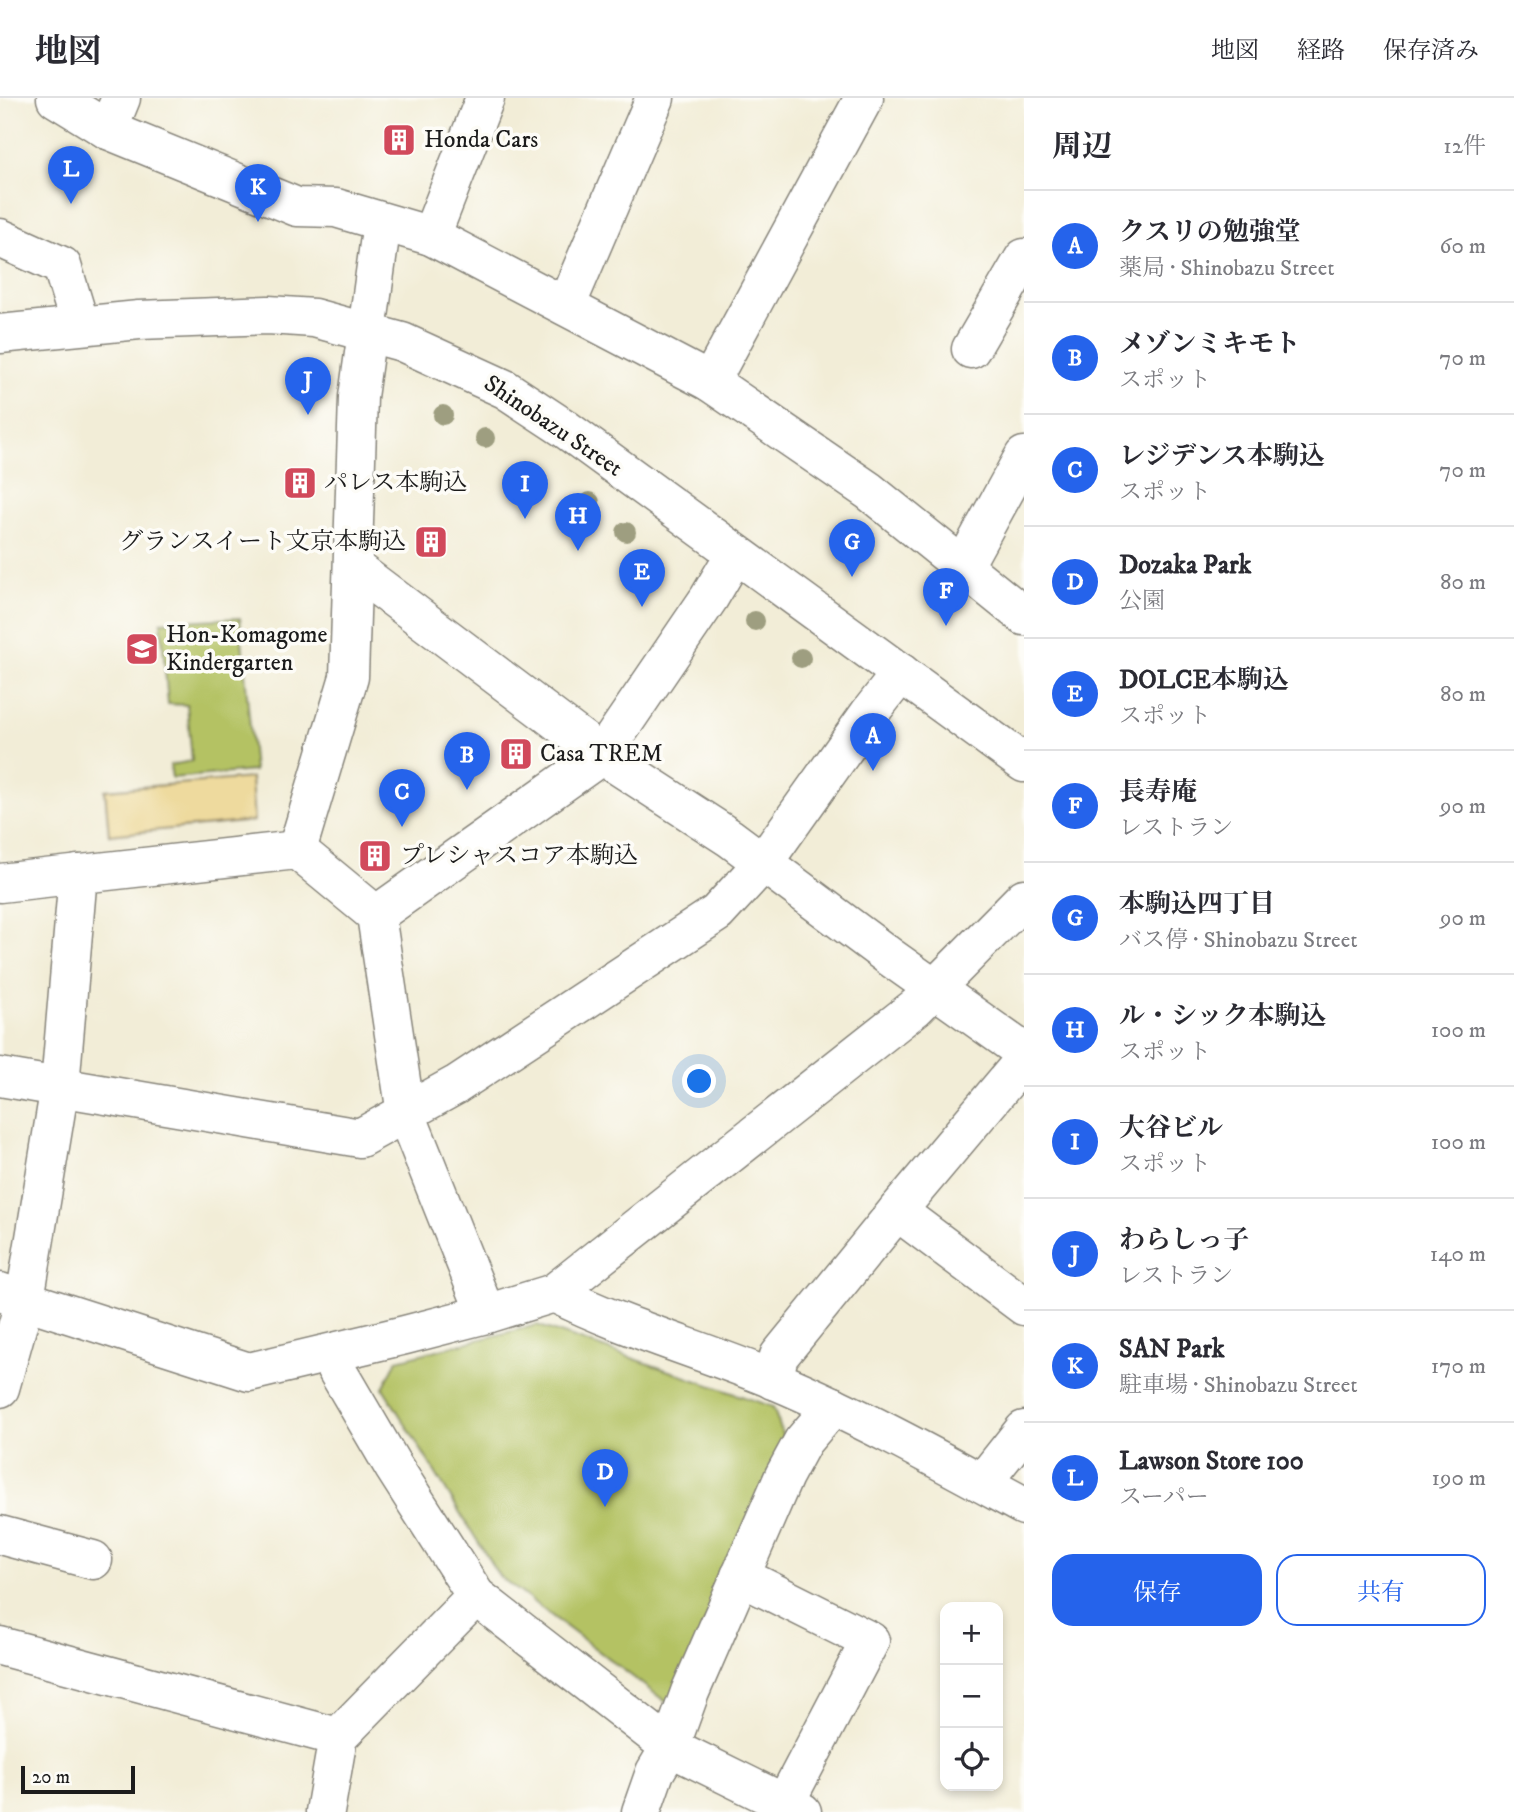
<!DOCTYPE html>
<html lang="ja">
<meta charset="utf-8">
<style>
:root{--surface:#fff;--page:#f7f7f7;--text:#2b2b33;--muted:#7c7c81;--line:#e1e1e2;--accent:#2563eb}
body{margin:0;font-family:"IM FELL DW Pica","Noto Serif JP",serif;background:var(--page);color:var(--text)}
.controls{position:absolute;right:21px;bottom:21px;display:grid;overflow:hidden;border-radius:14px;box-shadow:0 4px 10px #0003}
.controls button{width:63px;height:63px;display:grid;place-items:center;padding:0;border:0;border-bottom:2px solid var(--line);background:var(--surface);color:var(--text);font:35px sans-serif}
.scale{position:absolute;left:21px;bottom:18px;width:114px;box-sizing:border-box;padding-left:7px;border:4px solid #1c1c1c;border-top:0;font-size:19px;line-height:24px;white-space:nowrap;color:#1c1c1c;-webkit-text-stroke:5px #fdfcf7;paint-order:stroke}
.you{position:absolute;left:700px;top:984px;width:24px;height:24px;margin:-18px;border:5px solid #fff;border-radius:50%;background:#1a73e8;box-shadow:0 0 0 10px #1a73e833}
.badge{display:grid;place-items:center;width:46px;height:46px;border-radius:50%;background:var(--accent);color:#fff;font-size:23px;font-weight:700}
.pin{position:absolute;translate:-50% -58px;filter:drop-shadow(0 2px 4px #0008)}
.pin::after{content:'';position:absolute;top:37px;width:24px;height:21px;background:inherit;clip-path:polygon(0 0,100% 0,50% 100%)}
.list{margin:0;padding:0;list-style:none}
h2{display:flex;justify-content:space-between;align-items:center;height:91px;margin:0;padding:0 28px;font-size:30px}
h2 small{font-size:23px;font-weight:400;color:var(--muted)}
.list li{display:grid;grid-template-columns:46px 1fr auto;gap:21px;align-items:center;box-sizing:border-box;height:112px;padding:0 28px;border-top:2px solid var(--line)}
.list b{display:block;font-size:26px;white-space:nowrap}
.list p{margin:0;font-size:23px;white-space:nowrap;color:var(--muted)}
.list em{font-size:23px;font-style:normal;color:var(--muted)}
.actions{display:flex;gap:14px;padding:21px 28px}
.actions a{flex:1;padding:16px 0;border:2px solid var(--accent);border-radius:21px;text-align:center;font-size:24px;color:var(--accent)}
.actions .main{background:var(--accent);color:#fff}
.icon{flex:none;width:38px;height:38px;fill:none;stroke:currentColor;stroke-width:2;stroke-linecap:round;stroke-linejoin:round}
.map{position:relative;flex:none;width:1024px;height:1714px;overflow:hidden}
header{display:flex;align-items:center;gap:42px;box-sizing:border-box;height:98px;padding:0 35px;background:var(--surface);border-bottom:2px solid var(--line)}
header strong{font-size:33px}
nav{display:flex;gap:38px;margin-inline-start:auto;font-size:24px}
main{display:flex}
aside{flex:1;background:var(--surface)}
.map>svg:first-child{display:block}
</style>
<header>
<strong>地図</strong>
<nav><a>地図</a><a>経路</a><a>保存済み</a></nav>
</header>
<main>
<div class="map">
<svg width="1024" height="1714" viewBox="0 0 1024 1714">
<rect width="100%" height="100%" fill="#fdfcf7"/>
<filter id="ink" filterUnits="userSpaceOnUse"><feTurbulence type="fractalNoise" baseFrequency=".0143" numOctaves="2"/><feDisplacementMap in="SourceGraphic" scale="14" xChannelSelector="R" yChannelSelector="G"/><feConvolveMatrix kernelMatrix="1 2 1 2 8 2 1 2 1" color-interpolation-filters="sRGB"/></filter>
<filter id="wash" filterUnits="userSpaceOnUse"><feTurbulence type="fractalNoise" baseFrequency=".00686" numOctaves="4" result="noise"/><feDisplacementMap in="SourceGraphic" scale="28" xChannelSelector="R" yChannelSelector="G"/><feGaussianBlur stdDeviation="1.57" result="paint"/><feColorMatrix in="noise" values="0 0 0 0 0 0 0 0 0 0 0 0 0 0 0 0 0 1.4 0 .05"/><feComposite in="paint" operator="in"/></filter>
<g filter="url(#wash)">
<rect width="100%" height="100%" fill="#f2edd7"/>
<!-- green -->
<g fill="#b4c264" stroke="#686f40" stroke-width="2">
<path d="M 240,520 L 254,673 L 172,680 L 170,667 L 192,663 L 187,607 L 168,606 L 161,524 Z"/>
<path d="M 537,1227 L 773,1309 L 784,1340 L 670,1607 L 499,1478 L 383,1290 L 397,1262 Z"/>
</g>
<!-- sand -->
<path fill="#eeda9e" stroke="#857b5d" stroke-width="2" d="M 251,680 L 254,723 L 109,737 L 105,692 Z"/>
</g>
<g filter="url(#ink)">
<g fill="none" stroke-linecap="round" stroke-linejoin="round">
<defs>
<g id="minor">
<path d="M 56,0 L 108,32 L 297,109 L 336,110 L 431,138 L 710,284 L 869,393 L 1024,518"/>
<path d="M 108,32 L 121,0"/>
<path d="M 431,138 L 485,0"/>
<path d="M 0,140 L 62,168 L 80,227"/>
<path d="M 566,208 L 655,0"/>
<path d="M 971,251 L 1024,160"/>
<path d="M 710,284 L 864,0"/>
<path d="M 963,469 L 1024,358"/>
<path d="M 354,470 L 602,657 L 730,740 L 890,859 L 1024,954"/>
<path d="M 297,752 L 349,579 L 358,299 L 382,124"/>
<path d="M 0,785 L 297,752 L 376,817 L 406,1016 L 486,1216"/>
<path d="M 376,817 L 602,657 L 709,500 L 735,456"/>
<path d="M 0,979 L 360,1040 L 456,987 L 717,815 L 763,765 L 869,616 L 901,575"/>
<path d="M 897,1113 L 1024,1208"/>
<path d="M 0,1194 L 249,1274 L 405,1237 L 486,1216 L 554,1195 L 916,909 L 1024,800"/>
<path d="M 554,1195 C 626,1231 703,1252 777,1283 C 862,1319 943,1364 1024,1408"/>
<path d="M 328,1257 L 393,1368 L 476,1498 L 670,1649 L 802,1714"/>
<path d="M 773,1282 L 779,1258 L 897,1113 L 1024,962"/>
<path d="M 0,1290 L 25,1201 L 60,988 L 78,776"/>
<path d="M 982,1385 L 1024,1332"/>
<path d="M 0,1437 L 93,1462"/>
<path d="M 740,1478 L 870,1543 L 785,1705"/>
<path d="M 0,1548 L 338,1639"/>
<path d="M 325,1714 L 338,1639 L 476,1498"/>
<path d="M 641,1714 L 655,1674 L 670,1649 L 690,1594 L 784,1378 L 803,1343 L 833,1308"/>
</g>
<path id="major" d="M 0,236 L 139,222 L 268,217 L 314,220 L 402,244 L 505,291 L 564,330 L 1024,665"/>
</defs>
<!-- minor casing -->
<use href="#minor" stroke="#87847a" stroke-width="41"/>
<!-- major casing -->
<use href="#major" stroke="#87847a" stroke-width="41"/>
<!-- minor -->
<use href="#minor" stroke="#fff" stroke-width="38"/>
<!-- major -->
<use href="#major" stroke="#fff" stroke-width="38"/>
</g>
<!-- trees -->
<g fill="#9e9e80">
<circle cx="443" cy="317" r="10"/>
<circle cx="485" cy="340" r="10"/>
<circle cx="590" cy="404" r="10"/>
<circle cx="626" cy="434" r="10"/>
<circle cx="755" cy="523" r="10"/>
<circle cx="801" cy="560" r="10"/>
</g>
</g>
<!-- icons -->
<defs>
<symbol id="building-square" viewBox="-11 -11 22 22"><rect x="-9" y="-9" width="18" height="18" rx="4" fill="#d1495b" stroke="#fdfcf7"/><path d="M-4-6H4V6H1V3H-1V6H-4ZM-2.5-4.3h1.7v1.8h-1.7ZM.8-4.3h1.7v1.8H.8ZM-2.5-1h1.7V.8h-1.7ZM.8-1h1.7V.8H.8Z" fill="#fff"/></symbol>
<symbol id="school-square" viewBox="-11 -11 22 22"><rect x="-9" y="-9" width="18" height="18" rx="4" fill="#d1495b" stroke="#fdfcf7"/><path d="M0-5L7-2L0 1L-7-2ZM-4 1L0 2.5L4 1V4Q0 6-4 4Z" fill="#fff"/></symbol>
</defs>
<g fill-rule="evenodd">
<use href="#building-square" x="380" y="23" width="38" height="38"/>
<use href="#building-square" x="281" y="366" width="38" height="38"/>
<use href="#building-square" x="412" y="425" width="38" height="38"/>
<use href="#school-square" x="123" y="532" width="38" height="38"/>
<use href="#building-square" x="497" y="637" width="38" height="38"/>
<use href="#building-square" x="356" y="739" width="38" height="38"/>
</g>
<g text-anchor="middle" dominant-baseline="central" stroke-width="7" stroke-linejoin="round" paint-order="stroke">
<!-- poi labels -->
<g font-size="24" fill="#1c1c1c" stroke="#fdfcf7" text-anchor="start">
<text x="424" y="42">Honda Cars</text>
<text x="324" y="385">パレス本駒込</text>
<text x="406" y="444" text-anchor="end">グランスイート文京本駒込</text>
<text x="166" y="537">Hon-Komagome<tspan x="166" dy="28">Kindergarten</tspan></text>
<text x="540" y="656">Casa TREM</text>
<text x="400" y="758">プレシャスコア本駒込</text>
</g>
<!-- street labels -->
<g font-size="24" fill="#1c1c1c" stroke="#fdfcf7">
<text transform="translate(553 328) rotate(34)">Shinobazu Street</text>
</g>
</g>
</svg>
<div class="controls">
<button>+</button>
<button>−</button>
<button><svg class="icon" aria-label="locate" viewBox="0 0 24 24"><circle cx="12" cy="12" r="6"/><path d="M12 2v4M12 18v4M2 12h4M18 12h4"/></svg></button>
</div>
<div class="scale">20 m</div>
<div class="you"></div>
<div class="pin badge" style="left:873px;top:673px">A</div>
<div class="pin badge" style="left:467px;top:692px">B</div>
<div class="pin badge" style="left:402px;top:729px">C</div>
<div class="pin badge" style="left:605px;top:1409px">D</div>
<div class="pin badge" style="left:642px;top:509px">E</div>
<div class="pin badge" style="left:946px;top:528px">F</div>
<div class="pin badge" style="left:852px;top:479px">G</div>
<div class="pin badge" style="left:578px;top:453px">H</div>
<div class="pin badge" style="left:525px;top:421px">I</div>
<div class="pin badge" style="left:308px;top:317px">J</div>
<div class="pin badge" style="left:258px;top:124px">K</div>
<div class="pin badge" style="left:71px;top:106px">L</div>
</div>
<aside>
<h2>周辺<small>12件</small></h2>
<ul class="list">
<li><span class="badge">A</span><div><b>クスリの勉強堂</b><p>薬局 · Shinobazu Street</p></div><em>60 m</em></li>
<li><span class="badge">B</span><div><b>メゾンミキモト</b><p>スポット</p></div><em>70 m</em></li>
<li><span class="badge">C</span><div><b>レジデンス本駒込</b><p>スポット</p></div><em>70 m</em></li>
<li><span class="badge">D</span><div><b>Dozaka Park</b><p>公園</p></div><em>80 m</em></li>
<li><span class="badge">E</span><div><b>DOLCE本駒込</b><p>スポット</p></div><em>80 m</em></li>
<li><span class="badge">F</span><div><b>長寿庵</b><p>レストラン</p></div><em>90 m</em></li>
<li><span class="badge">G</span><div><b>本駒込四丁目</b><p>バス停 · Shinobazu Street</p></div><em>90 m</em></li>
<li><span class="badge">H</span><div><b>ル・シック本駒込</b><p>スポット</p></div><em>100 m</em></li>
<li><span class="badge">I</span><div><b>大谷ビル</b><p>スポット</p></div><em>100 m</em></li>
<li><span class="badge">J</span><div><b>わらしっ子</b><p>レストラン</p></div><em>140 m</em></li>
<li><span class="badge">K</span><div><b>SAN Park</b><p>駐車場 · Shinobazu Street</p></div><em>170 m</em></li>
<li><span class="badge">L</span><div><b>Lawson Store 100</b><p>スーパー</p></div><em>190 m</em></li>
</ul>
<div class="actions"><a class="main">保存</a><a>共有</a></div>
</aside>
</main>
